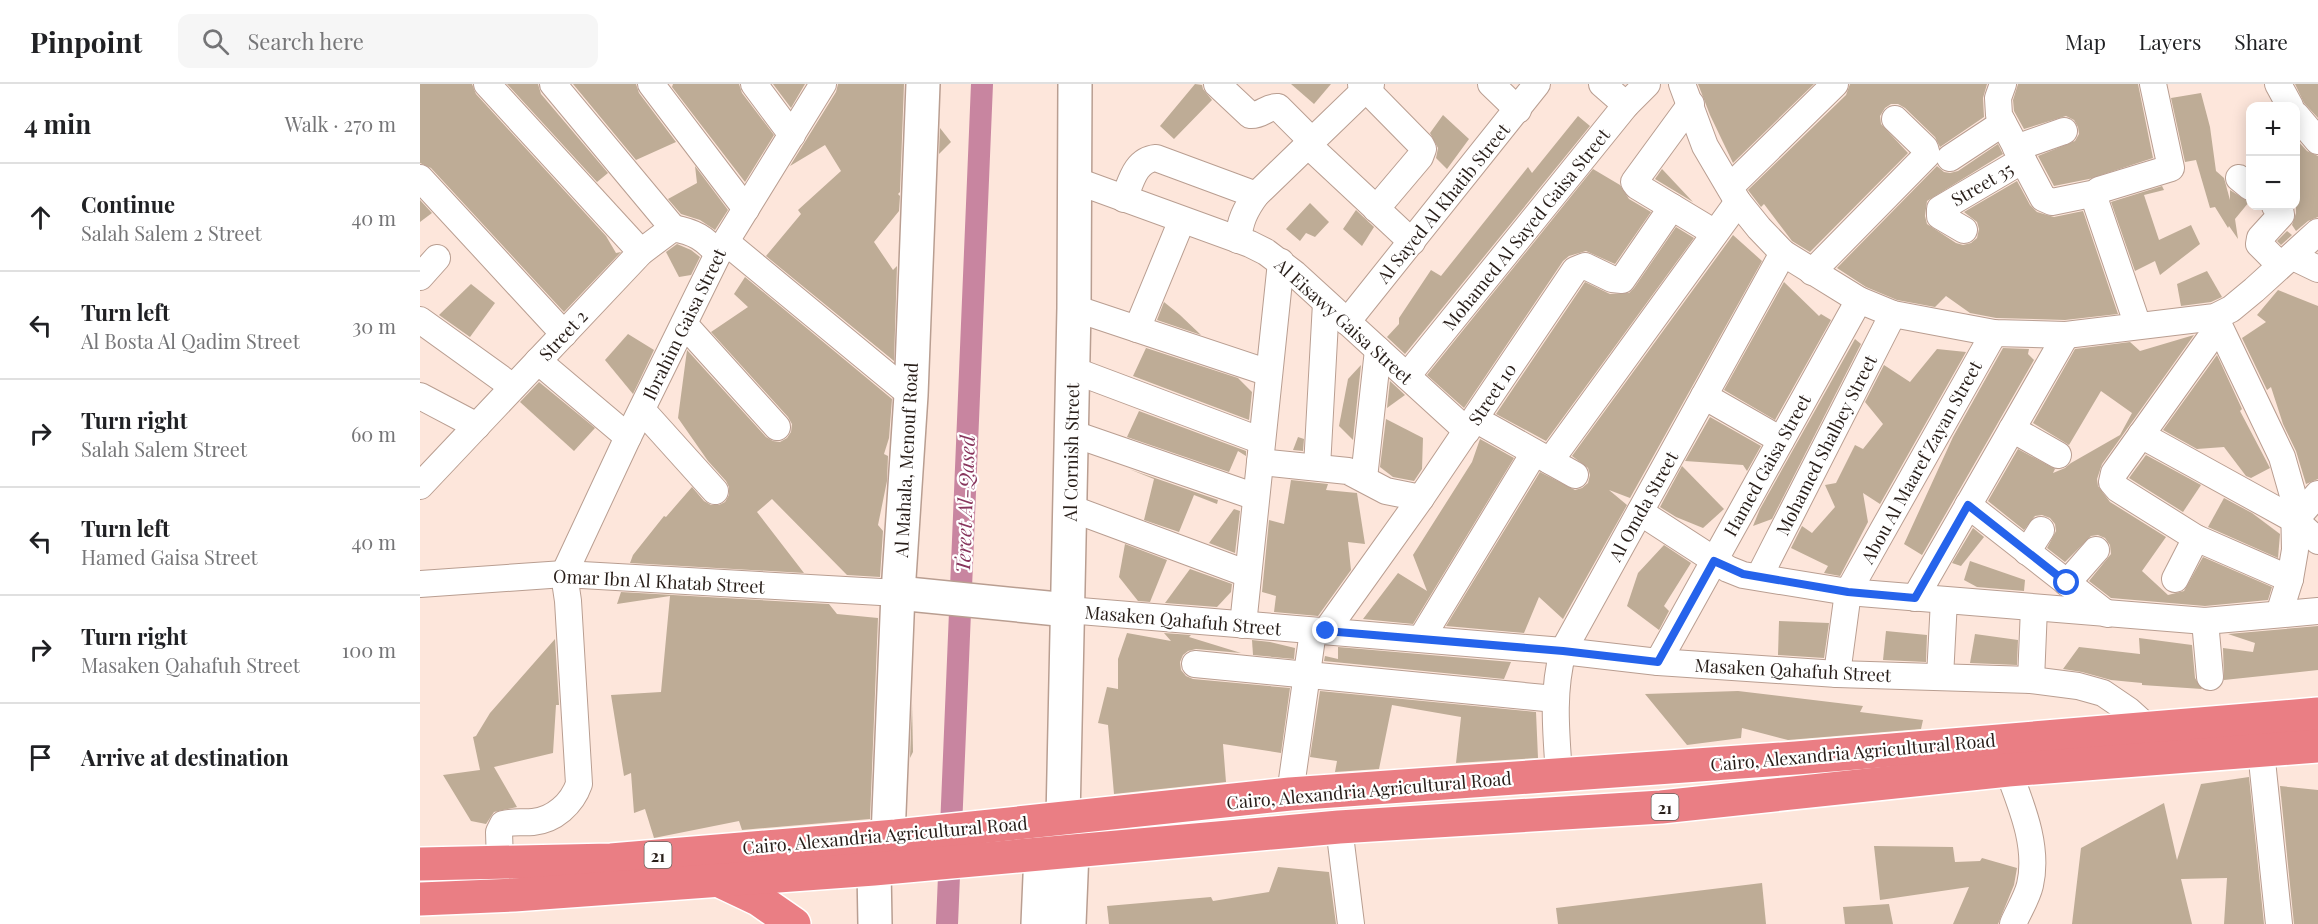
<!DOCTYPE html>
<meta charset="utf-8">
<style>
:root{--surface:#fff;--page:#f6f6f6;--text:#202124;--muted:#757577;--line:#e0e0e0}
body{margin:0;font-family:"Playfair Display",serif;background:var(--page);color:var(--text)}
.controls{position:absolute;right:18px;top:18px;display:grid;overflow:hidden;border-radius:12px;box-shadow:0 3px 15px #0003}
.controls button{width:54px;height:54px;display:grid;place-items:center;padding:0;border:0;border-bottom:2px solid var(--line);background:var(--surface);color:var(--text);font:30px sans-serif}
.stop{position:absolute;width:18px;height:18px;margin:-14px;border:4px solid #2563eb;border-radius:50%;background:#fff}
.stop.end{background:#2563eb;border-color:#fff;box-shadow:0 2px 6px #0008}
.list{margin:0;padding:0;list-style:none}
h2{display:flex;justify-content:space-between;align-items:center;height:78px;margin:0;padding:0 24px;font-size:26px}
h2 small{font-size:20px;font-weight:400;color:var(--muted)}
.list li{display:grid;grid-template-columns:39px 1fr auto;gap:18px;align-items:center;box-sizing:border-box;height:108px;padding:0 24px;border-top:2px solid var(--line)}
.list b{display:block;font-size:22px;white-space:nowrap}
.list p{margin:0;font-size:20px;white-space:nowrap;color:var(--muted)}
.list em{font-size:20px;font-style:normal;color:var(--muted)}
.icon{flex:none;width:33px;height:33px;fill:none;stroke:currentColor;stroke-width:2;stroke-linecap:round;stroke-linejoin:round}
.map{position:relative;flex:none;width:1898px;height:840px;overflow:hidden}
header{display:flex;align-items:center;gap:36px;box-sizing:border-box;height:84px;padding:0 30px;background:var(--surface);border-bottom:2px solid var(--line)}
header strong{font-size:28px}
nav{display:flex;gap:33px;margin-inline-start:auto;font-size:21px}
.search{width:420px;height:54px;background:var(--page);display:flex;align-items:center;gap:15px;box-sizing:border-box;padding:0 21px;border-radius:12px;color:var(--muted);font-size:22px}
main{display:flex}
aside{flex:1;background:var(--surface)}
.map>svg:first-child{display:block}
</style>
<header>
<strong>Pinpoint</strong>
<div class="search"><svg class="icon" aria-label="search" viewBox="0 0 24 24"><circle cx="10" cy="10" r="6"/><path d="M15 15l6 6"/></svg>Search here</div>
<nav><a>Map</a><a>Layers</a><a>Share</a></nav>
</header>
<main>
<aside>
<h2>4 min<small>Walk · 270 m</small></h2>
<ul class="list">
<li><svg class="icon" aria-label="ahead" viewBox="0 0 24 24"><path d="M12 20V5M6 11l6-6 6 6"/></svg><div><b>Continue</b><p>Salah Salem 2 Street</p></div><em>40 m</em></li>
<li><svg class="icon" aria-label="left" viewBox="0 0 24 24"><path d="M17 20v-9H6M10 6l-5 5 5 5"/></svg><div><b>Turn left</b><p>Al Bosta Al Qadim Street</p></div><em>30 m</em></li>
<li><svg class="icon" aria-label="right" viewBox="0 0 24 24"><path d="M7 20v-9h11M14 6l5 5-5 5"/></svg><div><b>Turn right</b><p>Salah Salem Street</p></div><em>60 m</em></li>
<li><svg class="icon" aria-label="left" viewBox="0 0 24 24"><path d="M17 20v-9H6M10 6l-5 5 5 5"/></svg><div><b>Turn left</b><p>Hamed Gaisa Street</p></div><em>40 m</em></li>
<li><svg class="icon" aria-label="right" viewBox="0 0 24 24"><path d="M7 20v-9h11M14 6l5 5-5 5"/></svg><div><b>Turn right</b><p>Masaken Qahafuh Street</p></div><em>100 m</em></li>
<li><svg class="icon" aria-label="arrive" viewBox="0 0 24 24"><path d="M6 21V4h12l-3 4 3 4H6"/></svg><div><b>Arrive at destination</b></div></li>
</ul>
</aside>
<div class="map">
<svg width="1898" height="840" viewBox="0 0 1898 840">
<rect width="100%" height="100%" fill="#fde6db"/>
<g fill="none" stroke-linecap="round" stroke-linejoin="round">
<!-- canal -->
<path stroke="#c885a0" stroke-width="22" d="M 527,840 L 562,0"/>
</g>
<!-- building -->
<g fill="#beac96">
<path d="M 0,0 L 52,0 L 56,10 L 186,152 L 196,169 L 201,168 L 144,228 L 11,84 L 0,79 Z"/>
<path d="M 87,0 L 118,0 L 121,10 L 188,89 L 177,98 Z"/>
<path d="M 153,0 L 216,0 L 219,9 L 256,58 L 216,76 Z"/>
<path d="M 253,0 L 319,0 L 322,9 L 354,51 L 325,98 L 252,3 Z"/>
<path d="M 353,0 L 385,0 L 371,24 Z"/>
<path d="M 418,0 L 484,0 L 480,108 L 478,110 L 480,112 L 479,127 L 454,158 L 473,186 L 477,182 L 474,277 L 346,172 L 381,130 L 378,126 L 421,87 L 405,61 L 370,82 L 416,8 Z"/>
<path d="M 775,0 L 782,1 L 783,5 L 792,16 L 754,55 L 740,42 Z"/>
<path d="M 871,0 L 911,0 L 894,20 Z"/>
<path d="M 1278,0 L 1394,0 L 1313,79 L 1290,31 Z"/>
<path d="M 1430,0 L 1567,0 L 1563,14 L 1564,33 L 1520,63 L 1515,53 L 1485,24 L 1478,20 L 1471,20 L 1465,24 L 1460,32 L 1461,40 L 1488,69 L 1390,168 L 1372,157 L 1344,120 L 1341,123 L 1328,106 L 1426,11 Z"/>
<path d="M 1598,0 L 1718,0 L 1733,74 L 1669,95 L 1634,102 L 1618,72 L 1655,57 L 1659,50 L 1658,43 L 1654,36 L 1646,32 L 1604,45 L 1594,27 L 1593,16 Z"/>
<path d="M 1875,0 L 1898,0 L 1898,34 L 1884,19 Z"/>
<path d="M 1781,9 L 1790,43 L 1796,87 L 1804,94 L 1810,116 L 1810,106 L 1829,118 L 1815,135 L 1818,155 L 1809,142 L 1808,144 L 1795,123 L 1790,124 L 1776,76 L 1765,78 L 1751,14 Z"/>
<path d="M 1023,31 L 1049,55 L 1027,85 L 1016,74 L 1018,64 L 1010,49 Z"/>
<path d="M 1158,32 L 1170,42 L 985,270 L 967,253 L 979,240 L 979,234 L 1011,186 L 1021,192 L 1108,83 L 1112,89 Z"/>
<path d="M 520,44 L 531,58 L 519,70 Z"/>
<path d="M 1875,54 L 1887,67 L 1898,72 L 1898,133 L 1888,137 L 1876,147 L 1872,141 L 1876,129 Z"/>
<path d="M 1578,60 L 1583,70 L 1507,117 L 1505,132 L 1507,140 L 1536,159 L 1543,161 L 1551,159 L 1557,154 L 1559,145 L 1557,138 L 1544,128 L 1597,97 L 1610,121 L 1617,128 L 1634,133 L 1663,127 L 1698,230 L 1645,236 L 1576,234 L 1550,229 L 1526,212 L 1515,223 L 1477,216 L 1446,203 L 1417,184 L 1517,82 L 1524,88 L 1530,89 L 1538,87 Z"/>
<path d="M 275,82 L 308,126 L 295,146 L 280,136 L 261,130 L 248,115 L 277,99 Z"/>
<path d="M 1173,85 L 1200,101 L 1209,115 L 1231,128 L 1195,180 L 1166,167 L 1149,172 L 1143,177 L 1044,324 L 1007,291 Z"/>
<path d="M 1242,85 L 1243,86 L 1273,118 L 1235,95 Z"/>
<path d="M 1742,102 L 1744,106 L 1724,111 L 1739,156 L 1771,141 L 1780,160 L 1740,191 L 1735,177 L 1715,187 L 1691,118 Z"/>
<path d="M 0,116 L 12,129 L 0,138 Z"/>
<path d="M 890,119 L 909,138 L 895,153 L 886,149 L 880,157 L 866,145 Z"/>
<path d="M 936,126 L 954,143 L 942,162 L 923,145 Z"/>
<path d="M 1256,143 L 1274,154 L 1126,357 L 1076,330 L 1165,198 L 1190,210 L 1209,209 L 1214,204 Z"/>
<path d="M 1867,147 L 1872,151 L 1861,161 L 1857,157 Z"/>
<path d="M 1313,151 L 1342,177 L 1210,414 L 1189,406 L 1207,421 L 1143,535 L 1119,513 L 1104,549 L 1026,542 L 1120,388 L 1155,406 L 1162,404 L 1168,399 L 1170,391 L 1168,384 L 1152,372 Z"/>
<path d="M 257,160 L 271,166 L 280,173 L 271,191 L 259,193 L 246,168 Z"/>
<path d="M 1787,187 L 1802,213 L 1791,218 L 1761,222 L 1757,200 Z"/>
<path d="M 325,193 L 472,315 L 469,354 L 464,370 L 468,372 L 467,397 L 458,441 L 463,447 L 460,493 L 427,491 L 352,415 L 337,428 L 384,489 L 210,479 L 213,471 L 244,432 L 246,433 L 272,403 L 284,417 L 291,421 L 299,421 L 305,418 L 309,411 L 309,403 L 306,397 L 288,377 L 258,334 L 267,266 L 346,353 L 353,357 L 360,358 L 367,354 L 371,348 L 372,340 L 368,333 L 291,248 L 328,223 L 314,210 Z"/>
<path d="M 1364,198 L 1399,232 L 1401,230 L 1411,236 L 1355,336 L 1304,306 Z"/>
<path d="M 51,200 L 75,219 L 50,253 L 19,231 Z"/>
<path d="M 1858,206 L 1898,222 L 1898,395 L 1886,400 L 1876,367 L 1863,340 L 1851,303 L 1847,306 L 1822,254 L 1846,238 L 1837,231 Z"/>
<path d="M 744,218 L 760,231 L 781,251 L 737,236 Z"/>
<path d="M 208,250 L 234,266 L 213,310 L 185,276 Z"/>
<path d="M 1774,251 L 1682,380 L 1677,395 L 1678,402 L 1690,418 L 1746,453 L 1722,487 L 1748,511 L 1764,507 L 1783,473 L 1852,503 L 1848,516 L 1785,522 L 1691,514 L 1669,497 L 1691,470 L 1690,461 L 1685,454 L 1678,451 L 1671,452 L 1645,478 L 1627,464 L 1636,447 L 1635,440 L 1630,434 L 1622,431 L 1615,432 L 1604,446 L 1568,417 L 1598,365 L 1635,385 L 1633,389 L 1645,384 L 1651,379 L 1700,351 L 1712,329 L 1681,307 L 1649,361 L 1613,339 L 1655,265 L 1710,258 L 1720,267 Z"/>
<path d="M 1435,255 L 1441,260 L 1352,435 L 1333,442 L 1340,425 Z"/>
<path d="M 711,259 L 818,294 L 832,308 L 829,336 L 713,292 L 726,264 Z"/>
<path d="M 1583,264 L 1609,265 L 1608,270 L 1614,276 L 1502,471 L 1484,460 L 1533,353 Z"/>
<path d="M 1517,265 L 1546,268 L 1460,420 L 1443,409 L 1448,438 L 1420,492 L 1404,489 L 1408,482 L 1371,464 L 1382,442 L 1392,449 L 1415,423 L 1405,401 L 1416,399 L 1435,361 L 1443,365 L 1463,340 L 1445,318 L 1464,281 L 1490,298 Z"/>
<path d="M 1797,271 L 1822,325 L 1820,327 L 1850,384 L 1831,394 L 1826,392 L 1804,363 L 1777,365 L 1743,346 Z"/>
<path d="M 941,281 L 933,356 L 919,342 L 928,295 Z"/>
<path d="M 970,297 L 985,311 L 967,324 Z"/>
<path d="M 119,298 L 175,344 L 154,367 L 100,318 Z"/>
<path d="M 719,327 L 826,367 L 826,372 L 818,367 L 809,388 L 707,353 Z"/>
<path d="M 1290,333 L 1341,362 L 1327,387 L 1323,381 L 1265,377 Z"/>
<path d="M 966,335 L 1003,354 L 1002,385 L 994,397 L 973,393 L 960,383 Z"/>
<path d="M 878,353 L 884,355 L 883,367 L 873,366 Z"/>
<path d="M 1060,355 L 1094,374 L 993,540 L 943,535 L 978,489 L 1007,507 L 993,471 L 1052,378 Z"/>
<path d="M 1726,371 L 1781,401 L 1763,428 L 1709,394 Z"/>
<path d="M 1262,382 L 1304,425 L 1283,444 L 1256,433 L 1240,423 Z"/>
<path d="M 709,385 L 798,416 L 797,420 L 774,411 L 759,448 L 724,436 L 734,395 Z"/>
<path d="M 871,396 L 908,400 L 906,406 L 937,409 L 945,460 L 928,458 L 931,486 L 898,532 L 854,528 L 856,512 L 842,508 L 849,436 L 864,440 Z"/>
<path d="M 1804,414 L 1832,429 L 1860,450 L 1858,474 L 1788,443 Z"/>
<path d="M 814,425 L 820,427 L 815,469 L 789,459 Z"/>
<path d="M 1553,444 L 1564,453 L 1541,482 L 1532,479 Z"/>
<path d="M 705,460 L 747,476 L 730,518 L 718,517 L 699,493 Z"/>
<path d="M 1244,461 L 1271,479 L 1244,522 L 1249,527 L 1239,546 L 1207,522 L 1218,489 Z"/>
<path d="M 1550,477 L 1605,496 L 1604,507 L 1557,503 L 1544,496 Z"/>
<path d="M 770,485 L 812,500 L 811,508 L 797,523 L 745,519 Z"/>
<path d="M 201,508 L 409,520 L 417,530 L 458,534 L 450,735 L 322,746 L 319,737 L 234,754 L 225,725 L 214,729 L 211,689 L 204,692 L 191,611 L 241,608 L 250,512 L 197,520 Z"/>
<path d="M 1359,537 L 1409,539 L 1404,574 L 1358,571 Z"/>
<path d="M 1898,542 L 1898,586 L 1804,596 L 1803,564 L 1833,568 L 1835,559 L 1808,550 Z"/>
<path d="M 1466,547 L 1507,551 L 1506,578 L 1463,576 Z"/>
<path d="M 707,549 L 751,557 L 744,549 L 771,551 L 769,553 L 821,569 L 776,565 L 768,567 L 763,571 L 760,578 L 761,586 L 766,592 L 773,595 L 870,604 L 861,669 L 803,660 L 806,698 L 694,710 L 688,641 L 678,639 L 687,603 L 698,605 L 698,575 Z"/>
<path d="M 1555,550 L 1598,556 L 1597,581 L 1550,579 Z"/>
<path d="M 1719,554 L 1772,561 L 1775,594 L 1782,605 L 1722,601 L 1722,599 L 1691,596 L 1662,588 L 1643,585 L 1659,563 L 1720,570 Z"/>
<path d="M 135,555 L 139,621 L 136,621 L 133,669 L 74,683 L 97,723 L 74,728 L 66,740 L 51,737 L 23,691 L 60,686 L 53,653 L 56,652 L 70,629 Z"/>
<path d="M 832,556 L 850,558 L 875,564 L 874,575 L 833,571 Z"/>
<path d="M 918,563 L 1091,578 L 1084,595 L 904,577 L 905,572 L 918,575 Z"/>
<path d="M 900,607 L 1116,628 L 1118,674 L 1036,679 L 1041,633 L 972,621 L 959,685 L 915,688 L 917,677 L 890,673 Z"/>
<path d="M 1318,607 L 1443,622 L 1440,628 L 1503,636 L 1501,645 L 1368,656 L 1322,644 L 1321,654 L 1267,661 L 1225,610 Z"/>
<path d="M 492,619 L 493,668 L 490,674 Z"/>
<path d="M 1829,693 L 1844,840 L 1804,840 L 1807,794 L 1761,795 L 1772,840 L 1652,840 L 1661,764 L 1744,719 L 1757,776 L 1781,700 Z"/>
<path d="M 1860,702 L 1898,706 L 1898,840 L 1874,840 Z"/>
<path d="M 1454,762 L 1533,763 L 1535,778 L 1560,777 L 1562,774 L 1597,784 L 1594,801 L 1578,840 L 1533,840 L 1549,803 L 1460,816 Z"/>
<path d="M 858,783 L 909,788 L 916,840 L 689,840 L 687,822 L 791,813 L 793,817 L 849,808 Z"/>
<path d="M 1342,799 L 1346,840 L 1138,840 L 1136,824 Z"/>
<path d="M 1469,820 L 1473,840 L 1425,840 L 1423,823 Z"/>
</g>
<g fill="none" stroke-linecap="round" stroke-linejoin="round">
<defs>
<g id="minor">
<path d="M 67,0 L 221,168"/>
<path d="M 133,0 L 253,144"/>
<path d="M 231,0 L 326,125"/>
<path d="M 334,0 L 372,51"/>
<path d="M 797,0 L 830,31 C 842,32 847,22 858,23 L 891,56"/>
<path d="M 941,0 L 1001,61 L 1003,65 L 1000,73 L 956,125"/>
<path d="M 1071,0 L 1098,26"/>
<path d="M 1182,0 L 1206,21"/>
<path d="M 1262,0 L 1285,62 L 1318,118 L 1339,144 L 1363,169 L 1439,216 L 1473,230 L 1574,249 L 1646,251 L 1795,233 L 1811,225 L 1834,206 L 1898,148"/>
<path d="M 1583,0 L 1578,14 L 1579,31 L 1623,114 L 1632,118 L 1676,109"/>
<path d="M 1858,0 L 1870,22"/>
<path d="M 1271,20 L 1214,98 L 1217,102 L 1295,149"/>
<path d="M 1876,31 L 1898,57"/>
<path d="M 887,60 L 992,158"/>
<path d="M 1596,64 L 1644,47"/>
<path d="M 1530,74 L 1583,39"/>
<path d="M 0,94 L 144,250"/>
<path d="M 1819,94 L 1830,103"/>
<path d="M 654,96 L 830,160 L 846,168 L 875,190 L 1047,347"/>
<path d="M 1310,103 L 1415,0"/>
<path d="M 704,115 C 711,98 715,76 736,74 L 836,111"/>
<path d="M 1855,122 L 1860,125 L 1861,131 L 1840,154 L 1839,160 L 1860,181"/>
<path d="M 1544,146 L 1520,132 L 1520,125 L 1603,76"/>
<path d="M 818,156 C 820,137 825,126 836,111 L 951,0"/>
<path d="M 306,158 L 491,311"/>
<path d="M 1873,173 L 1898,185"/>
<path d="M 1392,188 L 1507,71 L 1505,64 L 1475,35"/>
<path d="M 0,193 L 17,174"/>
<path d="M 654,224 L 849,289"/>
<path d="M 1795,233 L 1862,373 L 1874,415 L 1875,466 L 1870,495 L 1859,530"/>
<path d="M 0,236 L 93,303"/>
<path d="M 927,238 L 1117,0"/>
<path d="M 264,240 L 357,343"/>
<path d="M 1718,242 L 1675,116 L 1679,106 L 1751,84 L 1733,0"/>
<path d="M 1799,242 L 1694,389 L 1692,398 L 1698,405 L 1776,454 L 1870,495"/>
<path d="M 717,245 L 762,136"/>
<path d="M 118,277 L 208,353"/>
<path d="M 653,286 L 842,357"/>
<path d="M 987,292 L 1206,21 L 1227,0"/>
<path d="M 0,312 L 57,342"/>
<path d="M 1284,312 L 1361,356"/>
<path d="M 222,326 L 295,407"/>
<path d="M 1055,335 L 1155,391"/>
<path d="M 1592,345 L 1638,371"/>
<path d="M 651,349 L 836,413"/>
<path d="M 1721,351 L 1875,436 L 1898,457"/>
<path d="M 1130,377 L 1318,118"/>
<path d="M 840,378 L 928,387 L 966,407 L 1001,414"/>
<path d="M 897,383 L 906,219"/>
<path d="M 944,394 L 958,266"/>
<path d="M 0,402 L 221,168 L 253,144 C 274,148 285,154 298,170"/>
<path d="M 1548,421 L 1687,530"/>
<path d="M 650,424 L 828,490"/>
<path d="M 1220,428 L 1308,485 L 1323,491 L 1428,508 L 1785,537 L 1898,527"/>
<path d="M 1875,436 L 1898,410"/>
<path d="M 1607,468 L 1621,446"/>
<path d="M 1339,493 L 1473,230"/>
<path d="M 1755,495 L 1776,454"/>
<path d="M 1647,499 L 1676,466"/>
<path d="M 0,500 L 144,490 L 478,509"/>
<path d="M 1495,514 L 1646,251"/>
<path d="M 648,526 L 1143,567 L 1238,578 L 1417,590 L 1611,596 L 1658,602 L 1683,609 L 1708,626 L 1728,644"/>
<path d="M 1785,537 L 1790,593"/>
<path d="M 823,541 L 861,178"/>
<path d="M 906,547 L 1001,414 L 1155,186 L 1165,182 L 1192,195 L 1202,196 L 1252,123"/>
<path d="M 1001,555 L 1114,369"/>
<path d="M 1238,578 L 1439,216"/>
<path d="M 775,580 L 1135,615"/>
<path d="M 1417,590 L 1428,508 L 1574,249"/>
<path d="M 1520,593 L 1524,516"/>
<path d="M 1611,596 L 1614,524"/>
<path d="M 1841,667 L 1859,840"/>
<path d="M 1588,686 C 1601,721 1619,762 1610,801 C 1607,814 1598,828 1593,840"/>
<path d="M 1139,690 C 1136,648 1132,608 1143,567 L 1363,169"/>
<path d="M 870,710 L 893,547"/>
<path d="M 919,743 L 931,840"/>
<path d="M 80,778 L 79,748 L 83,740 C 94,737 102,739 113,738 C 134,736 152,720 159,700 L 148,517 L 144,490 L 208,353 L 298,170 L 403,0"/>
</g>
<g id="secondary">
<path d="M 478,509 L 648,526"/>
<path d="M 643,735 L 654,224 L 655,0"/>
<path d="M 468,753 L 478,509 L 491,311 L 503,0"/>
<path d="M 454,785 L 455,840"/>
<path d="M 618,840 L 621,769"/>
<path d="M 649,840 L 652,767"/>
</g>
<g id="trunk">
<path d="M 0,780 L 191,776 L 476,752 L 870,710 L 1376,674 L 1898,630"/>
<path d="M 300,797 L 338,815 L 374,840"/>
<path d="M 0,815 L 94,811 L 454,785 L 919,743 L 1241,723 L 1588,686 L 1898,662"/>
</g>
</defs>
<!-- minor casing -->
<use href="#minor" stroke="#b99e91" stroke-width="28"/>
<!-- secondary casing -->
<use href="#secondary" stroke="#b99e91" stroke-width="36"/>
<!-- trunk casing -->
<use href="#trunk" stroke="#fff" stroke-width="36"/>
<!-- minor -->
<use href="#minor" stroke="#fff" stroke-width="26"/>
<!-- secondary -->
<use href="#secondary" stroke="#fff" stroke-width="33"/>
<!-- trunk -->
<use href="#trunk" stroke="#ea7e84" stroke-width="33"/>
</g>
<g fill="none" stroke-linecap="round" stroke-linejoin="round">
<!-- route -->
<path stroke="#2563eb" stroke-width="8" d="M 906,547 L 1143,567 L 1238,578 L 1294,477 L 1323,490 L 1428,508 L 1495,514 L 1548,421 L 1647,499"/>
</g>
<g text-anchor="middle" dominant-baseline="central" stroke-width="4.5" stroke-linejoin="round" paint-order="stroke">
<!-- shield labels -->
<g fill="#fff" stroke="#68625e" stroke-width="1.5">
<rect x="1231.5" y="710" width="27" height="26" rx="4.5"/>
<rect x="224.5" y="758" width="27" height="26" rx="4.5"/>
</g>
<g font-size="16" font-weight="bold" fill="#281e19">
<text x="1245" y="723">21</text>
<text x="238" y="771">21</text>
</g>
<!-- street labels -->
<g font-size="18" fill="#281e19" stroke="#fff">
<text transform="translate(1562 100) rotate(-30)">Street 35</text>
<text transform="translate(1023 119) rotate(-51)">Al Sayed Al Khatib Street</text>
<text transform="translate(1106 145) rotate(-51)">Mohamed Al Sayed Gaisa Street</text>
<text transform="translate(924 237) rotate(42)">Al Eisawy Gaisa Street</text>
<text transform="translate(264 240) rotate(-64)">Ibrahim Gaisa Street</text>
<text transform="translate(143 251) rotate(-47)">Street 2</text>
<text transform="translate(1072 310) rotate(-56)">Street 10</text>
<text transform="translate(1406 361) rotate(-63)">Mohamed Shalbey Street</text>
<text transform="translate(651 368) rotate(-89)">Al Cornish Street</text>
<text transform="translate(486 376) rotate(-87)">Al Mahala, Menouf Road</text>
<text transform="translate(1501 378) rotate(-61)">Abou Al Maaref Zayan Street</text>
<text transform="translate(1347 381) rotate(-61)">Hamed Gaisa Street</text>
<text transform="translate(1223 422) rotate(-61)">Al Omda Street</text>
<text transform="translate(239 497) rotate(3)">Omar Ibn Al Khatab Street</text>
<text transform="translate(763 536) rotate(5)">Masaken Qahafuh Street</text>
<text transform="translate(1373 586) rotate(3)">Masaken Qahafuh Street</text>
<text transform="translate(1433 668) rotate(-5)">Cairo, Alexandria Agricultural Road</text>
<text transform="translate(949 706) rotate(-5)">Cairo, Alexandria Agricultural Road</text>
<text transform="translate(465 751) rotate(-5)">Cairo, Alexandria Agricultural Road</text>
</g>
<!-- water labels -->
<g font-size="20" font-style="italic" fill="#87355c" stroke="#fff">
<text transform="translate(544 420) rotate(-88)">Tereet Al-Qased</text>
</g>
</g>
</svg>
<div class="controls">
<button>+</button>
<button>−</button>
</div>
<div class="stop" style="left:1647px;top:499px"></div>
<div class="stop end" style="left:906px;top:547px"></div>
</div>
</main>
